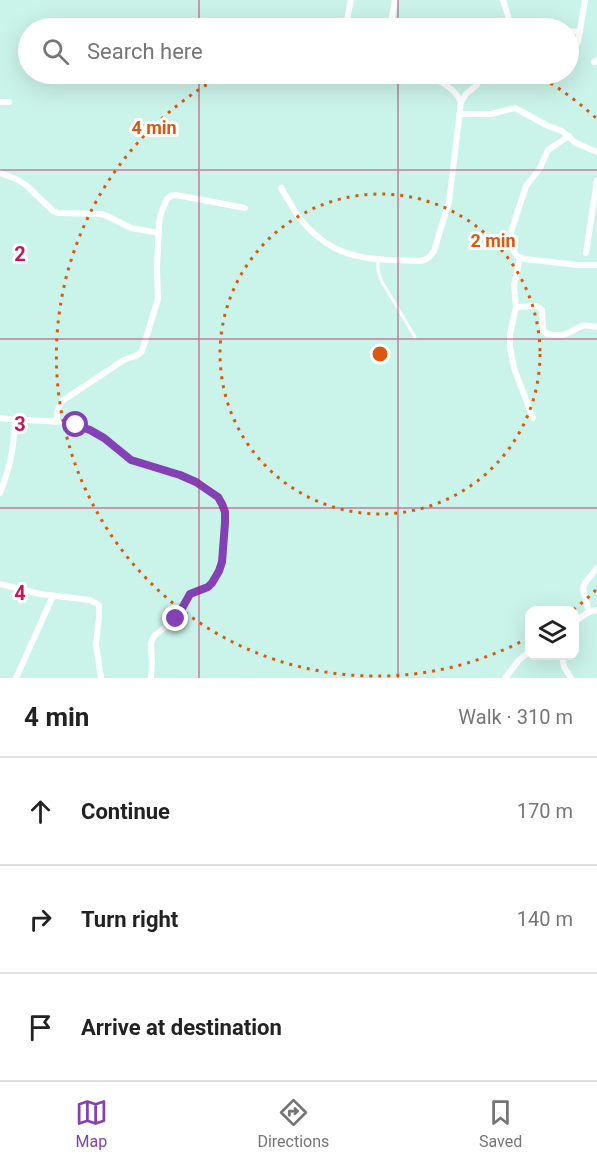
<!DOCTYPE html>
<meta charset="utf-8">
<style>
:root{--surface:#fff;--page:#f6f6f6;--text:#222;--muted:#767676;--line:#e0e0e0;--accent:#8441b5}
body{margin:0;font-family:Roboto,sans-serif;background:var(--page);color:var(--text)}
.controls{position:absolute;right:18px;bottom:18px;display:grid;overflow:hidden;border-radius:12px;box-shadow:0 6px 24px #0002}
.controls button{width:54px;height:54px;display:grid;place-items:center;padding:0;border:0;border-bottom:2px solid var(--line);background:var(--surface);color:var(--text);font:30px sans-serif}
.stop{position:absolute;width:18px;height:18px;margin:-14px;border:4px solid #8441b5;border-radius:50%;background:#fff}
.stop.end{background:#8441b5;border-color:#fff;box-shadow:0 2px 6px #0008}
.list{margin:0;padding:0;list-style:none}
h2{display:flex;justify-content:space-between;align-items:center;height:78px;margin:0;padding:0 24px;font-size:26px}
h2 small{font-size:20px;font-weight:400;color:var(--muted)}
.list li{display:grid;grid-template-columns:39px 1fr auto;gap:18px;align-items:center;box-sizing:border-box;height:108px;padding:0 24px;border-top:2px solid var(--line)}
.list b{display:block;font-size:22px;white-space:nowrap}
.list em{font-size:20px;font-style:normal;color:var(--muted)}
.icon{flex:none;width:33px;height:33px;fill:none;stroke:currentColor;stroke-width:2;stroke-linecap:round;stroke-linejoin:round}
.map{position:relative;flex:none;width:597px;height:678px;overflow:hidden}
.search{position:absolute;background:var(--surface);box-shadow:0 6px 24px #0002;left:18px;right:18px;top:18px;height:66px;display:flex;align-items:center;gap:15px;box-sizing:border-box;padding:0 21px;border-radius:33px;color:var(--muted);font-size:22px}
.sheet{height:402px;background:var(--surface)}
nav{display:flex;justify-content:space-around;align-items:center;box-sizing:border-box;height:84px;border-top:2px solid var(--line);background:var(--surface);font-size:16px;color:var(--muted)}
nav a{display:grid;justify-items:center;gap:3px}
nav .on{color:var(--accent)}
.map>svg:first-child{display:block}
</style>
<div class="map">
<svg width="597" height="678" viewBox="0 0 597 678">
<rect width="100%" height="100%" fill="#caf3e9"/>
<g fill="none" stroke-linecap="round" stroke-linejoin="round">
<!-- service -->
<path stroke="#fff" stroke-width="3" d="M 378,259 L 378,270 L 381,280 L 415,337"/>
<!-- minor -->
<g stroke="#fff" stroke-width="6">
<path d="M 503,0 L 510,22 L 553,28"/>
<path d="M 348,28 L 346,24 L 351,0"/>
<path d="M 390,28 L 395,0"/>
<path d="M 568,31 L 580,32"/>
<path d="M 568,49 L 576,46 L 578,42 L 585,0"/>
<path d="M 594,62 L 597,60"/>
<path d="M 0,102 L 9,102"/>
<path d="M 461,102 L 466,94 L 477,85 L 480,77 C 486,75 492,80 499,78 L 502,74"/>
<path d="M 460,114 L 491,114 L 515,108 L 548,126 L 562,131 L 576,143 L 597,152"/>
<path d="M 569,136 L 548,150 L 540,168 L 526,186 L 512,229 L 510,237 L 512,248 L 517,256 L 525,259 L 577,265 L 597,265"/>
<path d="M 0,173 L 16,179 L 26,185 L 53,211 L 58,213 L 101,214 L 107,216 L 131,228 L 159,233"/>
<path d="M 281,188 C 287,197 292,207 298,216 C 333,262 369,259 421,261 C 428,259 430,257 434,251 L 449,202 L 461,102 C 453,85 436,79 419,74"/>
<path d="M 586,253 L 597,180"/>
<path d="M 520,258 L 514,285 L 516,307 L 510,334 L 510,347 L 514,368 L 533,418"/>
<path d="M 516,307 L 537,306 L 542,310 L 543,330 L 547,334 C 553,335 562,336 568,333 C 582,327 580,323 597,327"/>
<path d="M 0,418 C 28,422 65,418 91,430 C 106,437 116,452 131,460 C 139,464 149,466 157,468 C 177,474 215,484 223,505 C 227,517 225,530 224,542 C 223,557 221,578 207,588 C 202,591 196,591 190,594 L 176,619 L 154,636 L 151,643 L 152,664 L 151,678"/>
<path d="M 57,422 C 57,414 57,408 62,401 L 124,360 L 138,355 L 142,351 L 158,299 L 157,268 L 159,224 L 161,213 L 167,199 L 171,196 L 176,195 L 245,208"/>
<path d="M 0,493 C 10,467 14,448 15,420"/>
<path d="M 0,584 L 40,594 L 90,600 L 99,605 L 99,617 L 96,644 L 101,678"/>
<path d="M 589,612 L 583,588 L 585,583 L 597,568"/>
<path d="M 574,622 L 589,612 L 597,610"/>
<path d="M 562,656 L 564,667 L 571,678"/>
<path d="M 16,678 L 53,596"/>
<path d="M 505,678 L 519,660 L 530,651"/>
</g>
</g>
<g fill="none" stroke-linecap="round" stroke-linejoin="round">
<!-- route -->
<path stroke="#8441b5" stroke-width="8" d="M 76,425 L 90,430 L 104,438 L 131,460 L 180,475 L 196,482 L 218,497 L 222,504 L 225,512 L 225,523 L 222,562 L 219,571 L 212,583 L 208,587 L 190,594 L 176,619"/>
</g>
<!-- grid -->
<path fill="none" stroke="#c2185b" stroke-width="1.5" stroke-opacity="0.55" d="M 199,0 L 199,28M 398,0 L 398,28M 199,74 L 199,678M 398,74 L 398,678M 0,170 L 597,170M 0,339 L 597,339M 0,508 L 597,508"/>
<!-- distance rings -->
<g fill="none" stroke="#de570e" stroke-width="3" stroke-dasharray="3 6">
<circle cx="380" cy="354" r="160"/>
<path d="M596 590A320 320 0 0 1 573 610M528 638A320 320 0 0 1 225 74M535 74A320 320 0 0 1 596 118"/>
</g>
<g font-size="20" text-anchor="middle" font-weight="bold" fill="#c2185b" stroke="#fff" stroke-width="6" stroke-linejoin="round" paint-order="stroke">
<text x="20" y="261">2</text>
<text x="20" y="431">3</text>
<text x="20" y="600">4</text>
</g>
<circle cx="380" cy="354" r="9" fill="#de570e" stroke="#fff" stroke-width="3"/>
<g font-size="18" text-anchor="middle" font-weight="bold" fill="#de570e" stroke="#fff" stroke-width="6" stroke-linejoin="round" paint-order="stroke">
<text x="154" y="134">4 min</text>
<text x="493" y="247">2 min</text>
</g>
</svg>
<div class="controls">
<button><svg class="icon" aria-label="layers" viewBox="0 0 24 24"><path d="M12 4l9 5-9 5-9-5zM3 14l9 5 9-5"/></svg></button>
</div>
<div class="stop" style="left:76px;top:425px"></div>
<div class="stop end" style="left:176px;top:619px"></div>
<div class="search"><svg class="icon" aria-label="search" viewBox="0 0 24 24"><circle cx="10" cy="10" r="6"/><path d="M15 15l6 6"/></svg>Search here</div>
</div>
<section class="sheet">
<h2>4 min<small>Walk · 310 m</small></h2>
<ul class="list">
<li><svg class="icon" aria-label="ahead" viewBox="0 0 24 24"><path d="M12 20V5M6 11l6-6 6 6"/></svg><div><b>Continue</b></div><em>170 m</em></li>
<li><svg class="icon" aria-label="right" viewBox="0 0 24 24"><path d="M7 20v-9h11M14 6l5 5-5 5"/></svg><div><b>Turn right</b></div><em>140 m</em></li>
<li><svg class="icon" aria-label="arrive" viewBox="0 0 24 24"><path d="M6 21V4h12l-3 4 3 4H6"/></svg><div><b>Arrive at destination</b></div></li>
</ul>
</section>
<nav>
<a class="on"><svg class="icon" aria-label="map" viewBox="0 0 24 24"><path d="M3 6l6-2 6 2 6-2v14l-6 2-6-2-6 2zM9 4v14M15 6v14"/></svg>Map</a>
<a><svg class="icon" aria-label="directions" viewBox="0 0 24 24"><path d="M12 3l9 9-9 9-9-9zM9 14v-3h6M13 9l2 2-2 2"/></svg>Directions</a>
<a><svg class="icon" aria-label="saved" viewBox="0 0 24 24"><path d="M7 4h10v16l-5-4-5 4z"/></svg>Saved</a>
</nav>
